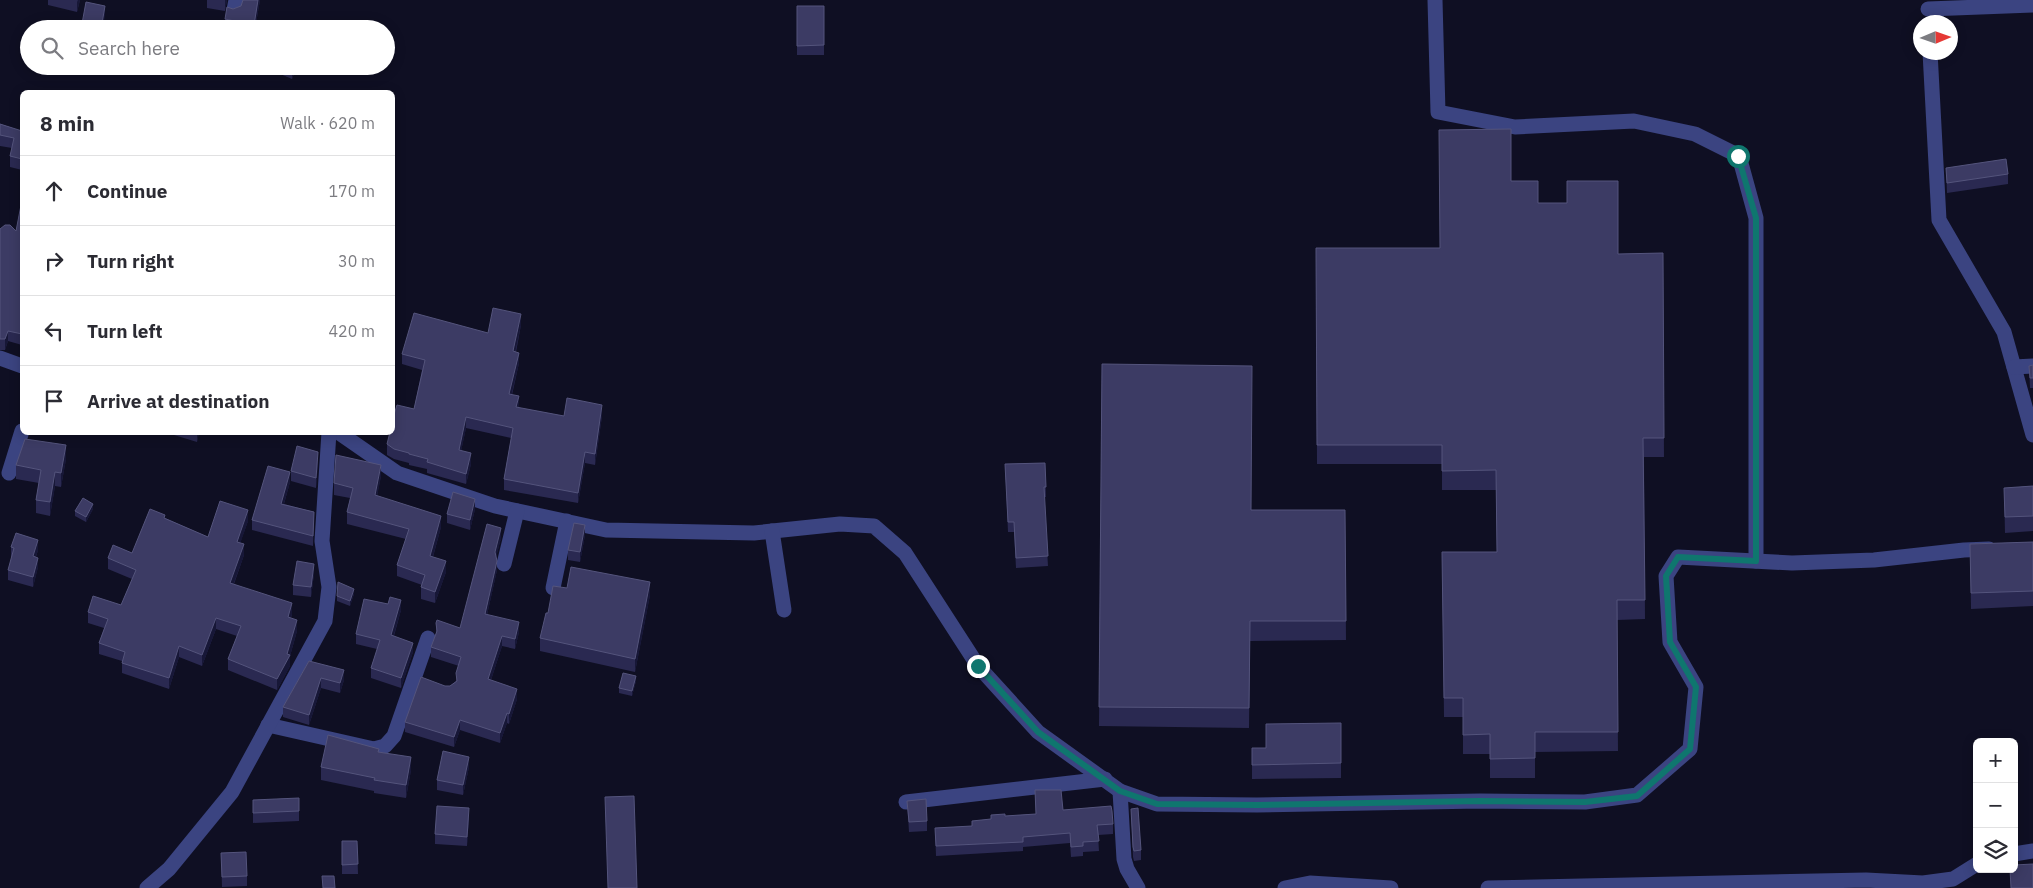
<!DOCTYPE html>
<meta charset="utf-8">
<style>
:root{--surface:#fff;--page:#f2f2f3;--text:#2b2b33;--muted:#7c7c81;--line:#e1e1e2}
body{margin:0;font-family:"IBM Plex Sans",sans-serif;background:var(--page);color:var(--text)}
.controls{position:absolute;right:15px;bottom:15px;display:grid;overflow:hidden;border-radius:8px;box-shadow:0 2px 12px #0003}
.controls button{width:45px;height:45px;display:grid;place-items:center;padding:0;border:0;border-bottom:1px solid var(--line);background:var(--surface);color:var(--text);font:25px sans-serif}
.compass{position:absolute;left:1913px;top:15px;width:45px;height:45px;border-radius:50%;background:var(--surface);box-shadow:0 2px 12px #0003;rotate:88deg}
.stop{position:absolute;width:15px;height:15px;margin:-11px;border:4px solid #0f766e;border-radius:50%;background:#fff}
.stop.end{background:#0f766e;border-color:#fff;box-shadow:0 1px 5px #0008}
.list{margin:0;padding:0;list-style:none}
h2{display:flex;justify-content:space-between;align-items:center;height:65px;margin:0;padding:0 20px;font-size:21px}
h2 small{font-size:16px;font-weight:400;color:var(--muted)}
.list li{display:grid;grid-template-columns:32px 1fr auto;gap:15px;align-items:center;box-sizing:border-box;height:70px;padding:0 20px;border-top:1px solid var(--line)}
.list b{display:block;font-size:19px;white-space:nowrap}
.list em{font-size:16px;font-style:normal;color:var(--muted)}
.icon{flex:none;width:28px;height:28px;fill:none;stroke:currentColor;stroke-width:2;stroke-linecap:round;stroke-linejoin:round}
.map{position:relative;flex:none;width:2033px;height:888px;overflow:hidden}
.search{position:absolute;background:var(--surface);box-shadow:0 2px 12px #0003;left:20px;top:20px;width:375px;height:55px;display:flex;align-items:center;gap:12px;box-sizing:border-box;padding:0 18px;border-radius:28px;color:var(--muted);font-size:19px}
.panel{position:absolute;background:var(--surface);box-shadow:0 2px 12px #0003;left:20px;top:90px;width:375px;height:345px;border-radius:8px}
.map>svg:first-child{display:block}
</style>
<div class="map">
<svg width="2033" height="888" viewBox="0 0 2033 888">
<rect width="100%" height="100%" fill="#0f0f23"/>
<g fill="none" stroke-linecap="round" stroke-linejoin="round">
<!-- minor -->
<g stroke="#3b4481" stroke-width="15">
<path d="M 1435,0 L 1438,112 L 1515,127 L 1634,121 L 1695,134 L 1739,156 L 1756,218 L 1756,561"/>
<path d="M 1928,9 L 2033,5"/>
<path d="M 234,10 L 236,0"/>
<path d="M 1930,52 L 1939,220 L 2004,332 L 2033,435"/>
<path d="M 0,358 L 22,366"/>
<path d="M 2014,367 L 2033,366"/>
<path d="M 338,432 L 397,473 L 495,506 L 606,530 L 754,533 L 840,524 L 874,526 L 905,553 L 978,666 L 1038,732 L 1120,791 L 1157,804 L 1257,805 L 1480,801 L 1585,802 L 1637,795 L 1690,749 L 1696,687 L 1670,642 L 1666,576 L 1678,557 L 1792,563 L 1874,560 L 1964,550 L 1989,549"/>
<path d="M 9,473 L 22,431"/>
<path d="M 772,531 L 784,610"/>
<path d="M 504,564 L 517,511"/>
<path d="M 553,588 L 567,521"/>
<path d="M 268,725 L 374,749 L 385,746 L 394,736 L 428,638"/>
<path d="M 1120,791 L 1124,859 L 1127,869 L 1138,888"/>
<path d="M 906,802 L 1105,779"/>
<path d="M 2014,854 L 2033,851"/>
<path d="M 147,888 L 169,869 L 232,792 L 325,621 L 329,587 L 322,541 L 329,432"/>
<path d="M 1285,888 L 1310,883 L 1391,888"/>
<path d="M 1488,888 L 1866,880 L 1923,883 L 1953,879 L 1977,864"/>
</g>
</g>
<!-- wall -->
<g fill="#2a2951">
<path d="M 48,0 L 80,0 L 77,12 L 48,5 Z"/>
<path d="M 207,0 L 227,0 L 225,11 L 207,8 Z"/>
<path d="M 260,0 L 255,29 L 225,29 L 225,19 L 233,9 Z"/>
<rect x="797" y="6" width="27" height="49"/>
<path d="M 264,66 L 297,66 L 292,79 L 264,67 Z"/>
<path d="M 0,124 L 22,131 L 22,170 L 10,167 L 10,156 L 12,148 L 0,146 Z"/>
<path d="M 1946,168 L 2008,174 L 2008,184 L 1947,193 Z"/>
<path d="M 1511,181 L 1538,203 L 1618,254 L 1663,253 L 1664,457 L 1644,457 L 1645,619 L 1617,620 L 1618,751 L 1535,752 L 1535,778 L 1490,778 L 1490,754 L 1463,754 L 1463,717 L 1444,717 L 1442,552 L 1497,552 L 1496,490 L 1442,490 L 1442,464 L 1317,464 L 1316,248 L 1440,248 Z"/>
<path d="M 22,200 L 22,345 L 8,341 L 5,350 L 0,350 L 0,229 L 16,231 Z"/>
<path d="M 521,325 L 516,352 L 519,363 L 512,395 L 519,408 L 564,416 L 602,416 L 595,465 L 585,463 L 578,503 L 504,490 L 504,479 L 511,438 L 466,428 L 461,451 L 471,464 L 466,484 L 427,473 L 427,469 L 409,465 L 409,463 L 394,459 L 387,455 L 387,444 L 414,409 L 422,370 L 402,364 L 402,354 Z"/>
<path d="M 1102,364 L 1251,510 L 1345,510 L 1346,640 L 1250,641 L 1249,728 L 1099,726 Z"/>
<path d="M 2033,365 L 2033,388 L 2030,388 L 2029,366 Z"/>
<path d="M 174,432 L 199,432 L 197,442 L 174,435 Z"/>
<path d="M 66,459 L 61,487 L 55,486 L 50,516 L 36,513 L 36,500 L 39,483 L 16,479 L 16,465 Z"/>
<path d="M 318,462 L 316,488 L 291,481 L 291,471 Z"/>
<path d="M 1045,463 L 1046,497 L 1044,497 L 1048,566 L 1016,568 L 1014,532 L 1008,532 L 1005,464 Z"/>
<path d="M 381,476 L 377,496 L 441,527 L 433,557 L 446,572 L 435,603 L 421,599 L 421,587 L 422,585 L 397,576 L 397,565 L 406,539 L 347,524 L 347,512 L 350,498 L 334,495 L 334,483 Z"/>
<path d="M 290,482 L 284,504 L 314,512 L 313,546 L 252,530 L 252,520 Z"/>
<path d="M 2033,486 L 2033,531 L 2005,533 L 2004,488 Z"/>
<path d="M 93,509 L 86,522 L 75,516 L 75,511 Z"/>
<path d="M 475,509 L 470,530 L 447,523 L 447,514 Z"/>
<path d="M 165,518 L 208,537 L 248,521 L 240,543 L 244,555 L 234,584 L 292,614 L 291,618 L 297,631 L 290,656 L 290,666 L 277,690 L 228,670 L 228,659 L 237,636 L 216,629 L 202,666 L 179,657 L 169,689 L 122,673 L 122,661 L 99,654 L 99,643 L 104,628 L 88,623 L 88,612 L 121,605 L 132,579 L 108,569 L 108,558 L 132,553 Z"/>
<path d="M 585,535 L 580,562 L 568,560 L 568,550 Z"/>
<path d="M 501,538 L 496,557 L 497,570 L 487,615 L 519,632 L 515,649 L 502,646 L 491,680 L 517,699 L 509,724 L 507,723 L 500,743 L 460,730 L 454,747 L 405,732 L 405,722 L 445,686 L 450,686 L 456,681 L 459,666 L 431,657 L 431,647 L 436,634 L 436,623 L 460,628 Z"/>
<path d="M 2033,542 L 2033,606 L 1971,609 L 1970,544 Z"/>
<path d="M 11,547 L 38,550 L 36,557 L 38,567 L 33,587 L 8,580 L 8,570 L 12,557 L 11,557 Z"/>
<path d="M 314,574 L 311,597 L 293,595 L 293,585 Z"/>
<path d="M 567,588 L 650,595 L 635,672 L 540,651 L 540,638 L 548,613 Z"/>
<path d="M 354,594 L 350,606 L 337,601 L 337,596 Z"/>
<path d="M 401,610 L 394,636 L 413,652 L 401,688 L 371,678 L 371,668 L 377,649 L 356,644 L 356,634 Z"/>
<path d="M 309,661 L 344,680 L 340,693 L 321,688 L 309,725 L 283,717 L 283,707 Z"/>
<path d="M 636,681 L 632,696 L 619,693 L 619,688 Z"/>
<path d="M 1341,723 L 1341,778 L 1252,779 L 1252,748 L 1266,748 Z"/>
<path d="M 379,752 L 411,770 L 406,798 L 374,793 L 374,791 L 321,780 L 321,767 Z"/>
<path d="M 469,767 L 463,795 L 437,790 L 437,780 Z"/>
<path d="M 1035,790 L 1063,810 L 1113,824 L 1113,834 L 1098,835 L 1099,851 L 1083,852 L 1083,856 L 1071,857 L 1070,843 L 1023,847 L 1023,851 L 936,856 L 935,828 L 972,826 L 991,819 L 1005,816 L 1036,814 Z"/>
<path d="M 299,798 L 299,821 L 253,823 L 253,800 Z"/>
<path d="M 907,801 L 927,821 L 927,831 L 909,832 Z"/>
<path d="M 1131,809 L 1141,850 L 1141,860 L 1134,861 L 1133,857 Z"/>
<path d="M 469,818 L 467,846 L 435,844 L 435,834 Z"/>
<path d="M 342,841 L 357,841 L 358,874 L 342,874 Z"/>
<path d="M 221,853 L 247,876 L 247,886 L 222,887 Z"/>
</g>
<!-- shaded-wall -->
<g fill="#171737">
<path d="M 78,0 L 80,0 L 77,12 L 77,2 Z"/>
<path d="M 225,0 L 227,0 L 225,11 Z"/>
<path d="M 258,0 L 260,0 L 255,29 L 254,29 Z"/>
<path d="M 105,6 L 105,16 L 103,29 L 101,29 Z"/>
<path d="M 293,66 L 297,66 L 292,79 L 292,69 Z"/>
<path d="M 521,314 L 521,325 L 513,362 L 513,351 Z"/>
<path d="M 8,331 L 8,341 L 5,350 L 5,339 Z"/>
<path d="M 519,353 L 519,363 L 509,405 L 509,394 Z"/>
<path d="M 519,396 L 519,407 L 516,418 L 516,407 Z"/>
<path d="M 602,405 L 602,416 L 595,465 L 595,454 Z"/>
<path d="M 466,417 L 466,428 L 459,461 L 459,450 Z"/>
<path d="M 197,432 L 199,432 L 197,442 Z"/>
<path d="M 66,445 L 66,459 L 61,487 L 61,473 Z"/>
<path d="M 318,452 L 318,462 L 316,488 L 316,478 Z"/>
<path d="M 585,452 L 585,463 L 578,503 L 578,493 Z"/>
<path d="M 471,453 L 471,464 L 466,484 L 466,474 Z"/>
<path d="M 381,465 L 381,476 L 375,506 L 375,495 Z"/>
<path d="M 55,472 L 55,486 L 50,516 L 50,502 Z"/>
<path d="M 290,472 L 290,482 L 281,514 L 281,504 Z"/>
<path d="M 475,499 L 475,509 L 470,530 L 470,520 Z"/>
<path d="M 93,504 L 93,509 L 86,522 L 86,517 Z"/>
<path d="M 248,510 L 248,521 L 237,553 L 237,542 Z"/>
<path d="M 441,516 L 441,527 L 430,567 L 430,556 Z"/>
<path d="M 585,525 L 585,535 L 580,562 L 580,552 Z"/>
<path d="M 501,528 L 501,538 L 495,562 L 495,552 Z"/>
<path d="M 38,540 L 38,550 L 33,566 L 33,556 Z"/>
<path d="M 244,544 L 244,555 L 230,594 L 230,583 Z"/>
<path d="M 38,558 L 38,567 L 33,587 L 33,577 Z"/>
<path d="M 446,561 L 446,572 L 435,603 L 435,592 Z"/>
<path d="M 497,561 L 497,570 L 485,624 L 485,614 Z"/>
<path d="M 314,564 L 314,574 L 311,597 L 311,587 Z"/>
<path d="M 650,582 L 650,595 L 635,672 L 635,659 Z"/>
<path d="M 354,589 L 354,594 L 350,606 L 350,601 Z"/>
<path d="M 401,600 L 401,610 L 391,645 L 391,635 Z"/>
<path d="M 292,603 L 292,614 L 288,628 L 288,617 Z"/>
<path d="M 216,618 L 216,629 L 202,666 L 202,655 Z"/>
<path d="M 297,620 L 297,631 L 290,656 L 290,666 L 277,690 L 277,679 L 287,654 Z"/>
<path d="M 519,622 L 519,632 L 515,649 L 515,639 Z"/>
<path d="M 502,636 L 502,646 L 488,689 L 488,679 Z"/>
<path d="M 413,643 L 413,652 L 401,688 L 401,678 Z"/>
<path d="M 179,646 L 179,657 L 169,689 L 169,678 Z"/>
<path d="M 344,670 L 344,680 L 340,693 L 340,683 Z"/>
<path d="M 636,676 L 636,681 L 632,696 L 632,691 Z"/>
<path d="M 321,678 L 321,688 L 309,725 L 309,715 Z"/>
<path d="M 517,689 L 517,699 L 509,724 L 509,714 Z"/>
<path d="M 507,713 L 507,723 L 500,743 L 500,733 Z"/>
<path d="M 460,720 L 460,730 L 454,747 L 454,737 Z"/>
<path d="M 411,757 L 411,770 L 406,798 L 406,785 Z"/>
<path d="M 469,757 L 469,767 L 463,795 L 463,785 Z"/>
<path d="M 469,808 L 469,818 L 467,846 L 467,837 Z"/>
</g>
<!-- building -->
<g fill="#3c3b64" stroke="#54547c">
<path d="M 243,0 L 258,0 L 254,25 L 225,19 L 227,7 L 233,9 L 241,6 Z"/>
<path d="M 86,2 L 105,6 L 101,29 L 81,29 Z"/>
<path d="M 797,6 L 824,6 L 824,45 L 797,46 Z"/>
<path d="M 286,66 L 293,66 L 292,69 Z"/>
<path d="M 0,124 L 22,131 L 22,159 L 10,156 L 14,138 L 0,135 Z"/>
<path d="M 1511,129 L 1511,181 L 1538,181 L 1538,203 L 1567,203 L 1567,181 L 1618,181 L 1618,254 L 1663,253 L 1664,438 L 1643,438 L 1645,600 L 1617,600 L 1618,732 L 1535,732 L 1535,758 L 1490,759 L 1490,734 L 1463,735 L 1463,698 L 1444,698 L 1442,552 L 1497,552 L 1496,470 L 1442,471 L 1442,445 L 1317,445 L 1316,248 L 1440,248 L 1439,130 Z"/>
<path d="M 2006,159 L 2008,174 L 1947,183 L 1946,168 Z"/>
<path d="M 22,200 L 22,334 L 8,331 L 5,339 L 0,339 L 0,229 L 5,225 L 10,225 L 16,231 Z"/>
<path d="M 493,308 L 521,314 L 513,351 L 519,353 L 509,394 L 519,396 L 516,407 L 564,416 L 567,398 L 602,405 L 595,454 L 585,452 L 578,493 L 504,479 L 513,428 L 466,417 L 459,450 L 471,453 L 466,474 L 427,462 L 428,459 L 409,454 L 409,453 L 394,449 L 387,444 L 390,432 L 392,432 L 392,421 L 397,405 L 414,409 L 425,360 L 402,354 L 414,313 L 488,333 Z"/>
<path d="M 1102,364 L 1252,366 L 1251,510 L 1345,510 L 1346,621 L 1250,621 L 1249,708 L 1099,707 Z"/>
<path d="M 2033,365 L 2033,378 L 2030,378 L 2029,366 Z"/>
<path d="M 25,439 L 66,445 L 61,473 L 55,472 L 50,502 L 36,500 L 41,470 L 16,465 Z"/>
<path d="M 297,446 L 318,452 L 316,478 L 291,471 Z"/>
<path d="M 336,455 L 381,465 L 375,495 L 441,516 L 430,556 L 446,561 L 435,592 L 421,587 L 425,575 L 397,565 L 409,529 L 347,512 L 353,488 L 334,483 Z"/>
<path d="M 1045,463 L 1046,487 L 1044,487 L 1048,556 L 1016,558 L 1014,522 L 1008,522 L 1005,464 Z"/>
<path d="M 268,466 L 290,472 L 281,504 L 314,512 L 313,536 L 252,520 Z"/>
<path d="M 2033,486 L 2033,516 L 2005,517 L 2004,488 Z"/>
<path d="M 453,492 L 475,499 L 470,520 L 447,514 Z"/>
<path d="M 83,498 L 93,504 L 86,517 L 75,511 Z"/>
<path d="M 220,501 L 248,510 L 237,542 L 244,544 L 230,583 L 292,603 L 288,617 L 297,620 L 287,654 L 290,655 L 277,679 L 228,659 L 241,626 L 216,618 L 202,655 L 179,646 L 169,678 L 122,663 L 125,652 L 99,643 L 108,619 L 88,612 L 93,596 L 121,605 L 136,570 L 108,558 L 113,545 L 132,553 L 150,509 L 165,515 L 164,518 L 208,537 Z"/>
<path d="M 574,523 L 585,525 L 580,552 L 568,550 Z"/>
<path d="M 487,524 L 501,528 L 495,552 L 497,561 L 485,614 L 519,622 L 515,639 L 502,636 L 488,679 L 517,689 L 509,714 L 507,713 L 500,733 L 460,720 L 454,737 L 405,722 L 421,677 L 445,686 L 450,686 L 457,681 L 456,673 L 461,657 L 431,647 L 437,631 L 436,623 L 437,620 L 460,628 Z"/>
<path d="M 16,533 L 38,540 L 33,556 L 38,558 L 33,577 L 8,570 L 14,548 L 11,547 Z"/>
<path d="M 2033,542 L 2033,591 L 1971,593 L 1970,544 Z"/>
<path d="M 297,561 L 314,564 L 311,587 L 293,585 Z"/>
<path d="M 571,567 L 650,582 L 635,659 L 540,638 L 546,613 L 548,613 L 553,586 L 567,588 Z"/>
<path d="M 338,582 L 354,589 L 350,601 L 337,596 Z"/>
<path d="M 390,597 L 401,600 L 391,635 L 413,643 L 401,678 L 371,668 L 380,640 L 356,634 L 364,599 L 388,604 Z"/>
<path d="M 309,661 L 344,670 L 340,683 L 321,678 L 309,715 L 283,707 Z"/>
<path d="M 623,673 L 636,676 L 632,691 L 619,688 Z"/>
<path d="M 1341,723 L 1341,763 L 1252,765 L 1252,748 L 1266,748 L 1266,724 Z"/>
<path d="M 328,735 L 379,749 L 378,752 L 411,757 L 406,785 L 374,780 L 375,778 L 321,767 Z"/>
<path d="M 443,751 L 469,757 L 463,785 L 437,780 Z"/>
<path d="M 1035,790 L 1061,790 L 1063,810 L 1111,806 L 1112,811 L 1113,824 L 1097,825 L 1099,841 L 1083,842 L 1083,846 L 1071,847 L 1070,833 L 1023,837 L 1023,842 L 936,846 L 935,828 L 972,826 L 972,821 L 991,819 L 991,815 L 1005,814 L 1005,816 L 1036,814 Z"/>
<path d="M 634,796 L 637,888 L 608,888 L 605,797 Z"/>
<path d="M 299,798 L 299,811 L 253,813 L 253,800 Z"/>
<path d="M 926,799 L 927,821 L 909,822 L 907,801 Z"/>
<path d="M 437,806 L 469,808 L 467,837 L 435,834 Z"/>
<path d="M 1138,808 L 1141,850 L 1134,851 L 1133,847 L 1131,809 Z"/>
<path d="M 342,841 L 357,841 L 358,864 L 342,865 Z"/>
<path d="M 246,852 L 247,876 L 222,877 L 221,853 Z"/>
<path d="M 2033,864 L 2033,888 L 2011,888 L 2010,869 L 2014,869 L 2014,865 Z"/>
<path d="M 322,876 L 334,876 L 335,888 L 323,888 Z"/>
</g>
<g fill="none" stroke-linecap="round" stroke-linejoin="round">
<!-- route -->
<path stroke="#0f766e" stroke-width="6" d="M 978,666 L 1038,732 L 1120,791 L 1157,804 L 1258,805 L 1480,801 L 1585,802 L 1637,796 L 1690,749 L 1696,687 L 1670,642 L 1666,576 L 1678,557 L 1756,561 L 1756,218 L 1738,156"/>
</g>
</svg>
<div class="controls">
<button>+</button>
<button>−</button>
<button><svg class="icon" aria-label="layers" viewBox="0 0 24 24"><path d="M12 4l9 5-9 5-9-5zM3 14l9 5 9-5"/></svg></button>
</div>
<svg class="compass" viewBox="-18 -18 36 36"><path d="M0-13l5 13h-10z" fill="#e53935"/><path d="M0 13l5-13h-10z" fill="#7c7c81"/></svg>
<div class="stop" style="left:1738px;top:156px"></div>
<div class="stop end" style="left:978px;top:666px"></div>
<div class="search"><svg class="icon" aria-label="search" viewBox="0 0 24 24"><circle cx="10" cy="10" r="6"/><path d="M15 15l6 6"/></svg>Search here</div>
<section class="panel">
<h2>8 min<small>Walk · 620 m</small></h2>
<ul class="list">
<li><svg class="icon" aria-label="ahead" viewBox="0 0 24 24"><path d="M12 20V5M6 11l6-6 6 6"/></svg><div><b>Continue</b></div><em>170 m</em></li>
<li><svg class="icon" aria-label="right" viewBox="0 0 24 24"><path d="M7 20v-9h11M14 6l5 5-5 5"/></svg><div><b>Turn right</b></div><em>30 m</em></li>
<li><svg class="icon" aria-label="left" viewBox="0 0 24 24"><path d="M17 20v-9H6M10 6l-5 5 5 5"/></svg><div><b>Turn left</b></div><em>420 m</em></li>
<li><svg class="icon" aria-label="arrive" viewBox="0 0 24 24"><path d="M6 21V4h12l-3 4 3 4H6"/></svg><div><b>Arrive at destination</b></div></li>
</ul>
</section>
</div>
